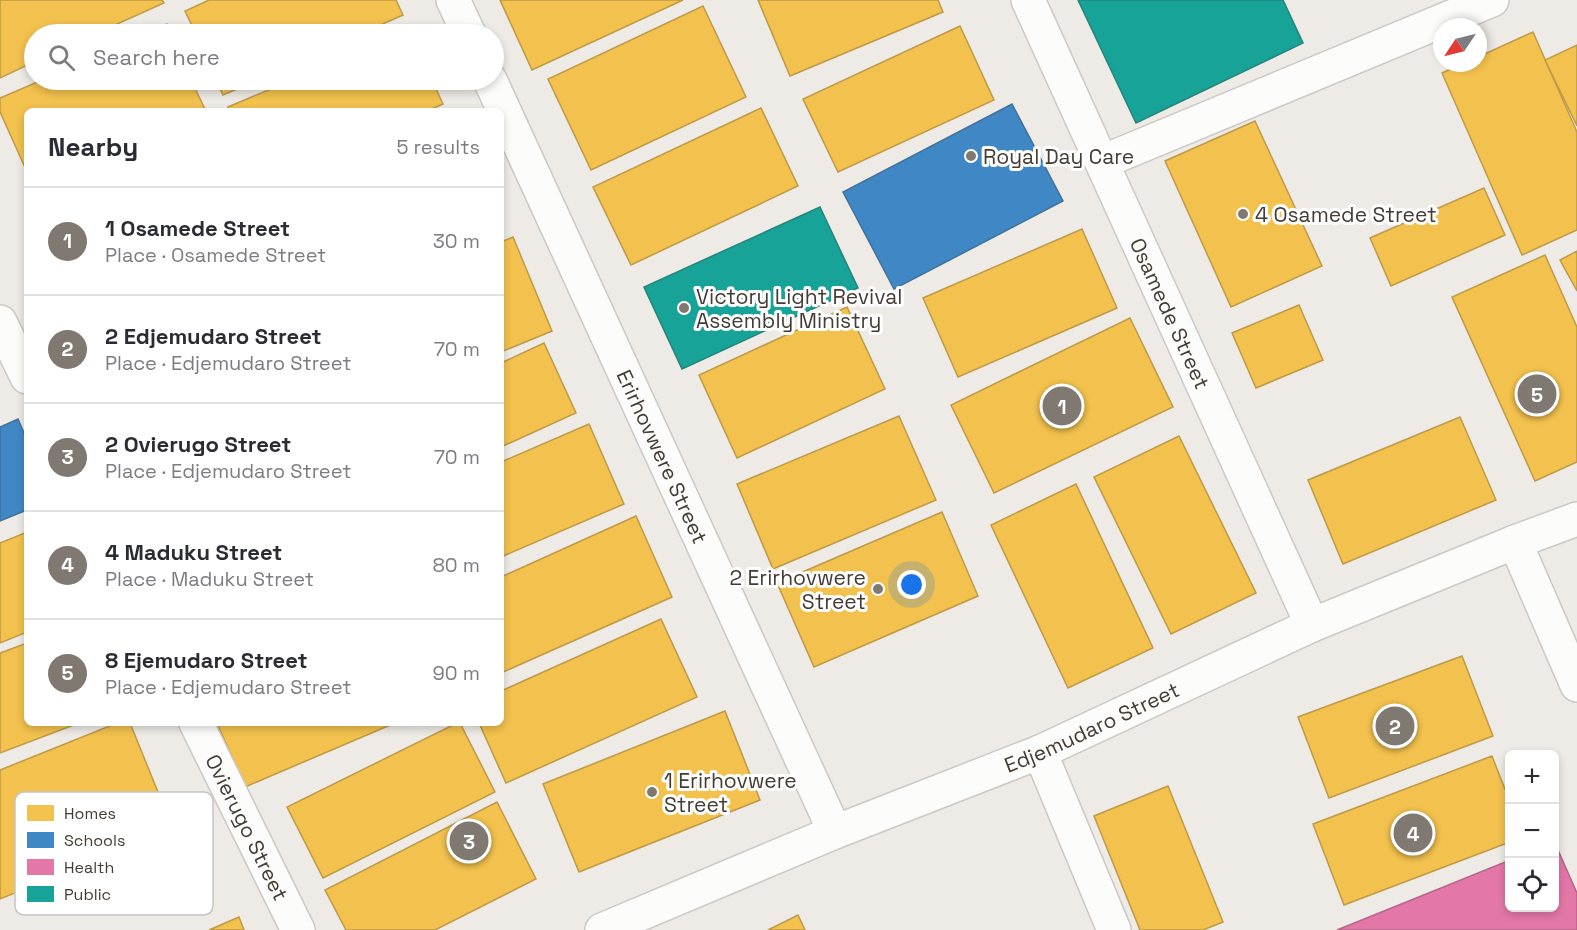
<!DOCTYPE html>
<meta charset="utf-8">
<style>
:root{--surface:#fff;--page:#f2f2f3;--text:#2b2b33;--muted:#7c7c81;--line:#e1e1e2;--accent:#807972}
body{margin:0;font-family:"Space Grotesk",sans-serif;background:var(--page);color:var(--text)}
.controls{position:absolute;right:18px;bottom:18px;display:grid;overflow:hidden;border-radius:9px;box-shadow:0 3px 9px #0003}
.controls button{width:54px;height:54px;display:grid;place-items:center;padding:0;border:0;border-bottom:2px solid var(--line);background:var(--surface);color:var(--text);font:30px sans-serif}
.compass{position:absolute;left:1433px;top:18px;width:54px;height:54px;border-radius:50%;background:var(--surface);box-shadow:0 3px 9px #0003;rotate:235deg}
.you{position:absolute;left:912px;top:585px;width:21px;height:21px;margin:-15px;border:4px solid #fff;border-radius:50%;background:#1a73e8;box-shadow:0 0 0 9px #1a73e833}
.badge{display:grid;place-items:center;width:39px;height:39px;border-radius:50%;background:var(--accent);color:#fff;font-size:20px;font-weight:700}
.pin{position:absolute;translate:-50% -50%;border:3px solid #fff;box-shadow:0 2px 6px #0006}
.list{margin:0;padding:0;list-style:none}
h2{display:flex;justify-content:space-between;align-items:center;height:78px;margin:0;padding:0 24px;font-size:26px}
h2 small{font-size:20px;font-weight:400;color:var(--muted)}
.list li{display:grid;grid-template-columns:39px 1fr auto;gap:18px;align-items:center;box-sizing:border-box;height:108px;padding:0 24px;border-top:2px solid var(--line)}
.list b{display:block;font-size:22px;white-space:nowrap}
.list p{margin:0;font-size:20px;white-space:nowrap;color:var(--muted)}
.list em{font-size:20px;font-style:normal;color:var(--muted)}
.icon{flex:none;width:33px;height:33px;fill:none;stroke:currentColor;stroke-width:2;stroke-linecap:round;stroke-linejoin:round}
.map{position:relative;flex:none;width:1577px;height:930px;overflow:hidden}
.search{position:absolute;background:var(--surface);box-shadow:0 3px 9px #0003;left:24px;top:24px;width:480px;height:66px;display:flex;align-items:center;gap:15px;box-sizing:border-box;padding:0 21px;border-radius:33px;color:var(--muted);font-size:22px}
.panel{position:absolute;background:var(--surface);box-shadow:0 3px 9px #0003;left:24px;top:108px;width:480px;height:618px;border-radius:9px}
.map>svg:first-child{display:block}
</style>
<div class="map">
<svg width="1577" height="930" viewBox="0 0 1577 930">
<rect width="100%" height="100%" fill="#eeebe6"/>
<!-- homes -->
<g fill="#f2c14e" stroke="#be9946" stroke-width="1.5">
<path d="M 0,0 L 162,0 L 164,3 L 95,34 L 34,34 L 34,62 L 0,78 Z"/>
<path d="M 209,0 L 396,0 L 403,15 L 360,34 L 196,34 L 185,11 Z"/>
<path d="M 500,0 L 683,0 L 532,70 Z"/>
<path d="M 758,0 L 938,0 L 943,12 L 790,76 Z"/>
<path d="M 703,6 L 746,97 L 591,170 L 548,79 Z"/>
<path d="M 167,24 L 171,34 L 144,34 Z"/>
<path d="M 960,26 L 994,100 L 838,172 L 803,99 Z"/>
<path d="M 410,29 L 413,34 L 397,34 Z"/>
<path d="M 1533,32 L 1577,132 L 1577,230 L 1522,255 L 1442,73 L 1464,63 L 1478,63 L 1478,57 Z"/>
<path d="M 1577,45 L 1577,126 L 1545,60 Z"/>
<path d="M 42,80 L 191,80 L 205,109 L 200,111 L 27,111 L 27,172 L 0,112 L 0,98 Z"/>
<path d="M 216,80 L 258,80 L 223,95 Z"/>
<path d="M 292,80 L 432,80 L 443,104 L 427,111 L 230,111 L 228,107 Z"/>
<path d="M 761,108 L 798,186 L 631,265 L 593,187 Z"/>
<path d="M 1255,121 L 1322,266 L 1231,307 L 1165,161 Z"/>
<path d="M 1484,188 L 1505,235 L 1391,286 L 1370,238 Z"/>
<path d="M 1082,229 L 1117,308 L 958,377 L 923,298 Z"/>
<path d="M 513,237 L 552,331 L 501,352 L 501,242 Z"/>
<path d="M 1577,251 L 1577,291 L 1560,260 Z"/>
<path d="M 1545,255 L 1577,327 L 1577,462 L 1535,481 L 1452,297 Z"/>
<path d="M 1299,305 L 1323,360 L 1256,388 L 1232,333 Z"/>
<path d="M 847,307 L 885,389 L 737,458 L 699,375 Z"/>
<path d="M 1130,318 L 1173,407 L 994,493 L 951,405 Z"/>
<path d="M 544,343 L 576,413 L 501,447 L 501,363 Z"/>
<path d="M 899,416 L 936,500 L 773,569 L 737,484 Z"/>
<path d="M 1460,417 L 1496,500 L 1343,564 L 1308,480 Z"/>
<path d="M 589,424 L 624,504 L 501,557 L 501,462 Z"/>
<path d="M 1179,436 L 1256,593 L 1171,634 L 1094,477 Z"/>
<path d="M 1076,484 L 1153,648 L 1068,688 L 991,525 Z"/>
<path d="M 942,512 L 978,596 L 814,667 L 777,583 Z"/>
<path d="M 636,516 L 672,597 L 501,673 L 501,577 Z"/>
<path d="M 27,532 L 27,632 L 0,643 L 0,543 Z"/>
<path d="M 661,619 L 697,697 L 506,783 L 479,723 L 501,723 L 501,691 Z"/>
<path d="M 27,643 L 27,723 L 79,723 L 0,753 L 0,653 Z"/>
<path d="M 1462,656 L 1493,736 L 1329,798 L 1298,717 Z"/>
<path d="M 725,711 L 760,800 L 579,872 L 543,784 Z"/>
<path d="M 117,723 L 130,723 L 173,829 L 0,899 L 0,770 Z"/>
<path d="M 217,723 L 395,723 L 245,787 Z"/>
<path d="M 457,723 L 460,723 L 495,792 L 323,878 L 287,807 Z"/>
<path d="M 1492,756 L 1510,802 L 1510,842 L 1344,905 L 1313,824 Z"/>
<path d="M 1168,786 L 1223,922 L 1203,930 L 1140,930 L 1094,816 Z"/>
<path d="M 497,802 L 536,879 L 435,930 L 346,930 L 325,890 Z"/>
<path d="M 798,915 L 805,930 L 768,930 Z"/>
<path d="M 239,917 L 244,930 L 209,930 Z"/>
</g>
<!-- schools -->
<g fill="#3f88c5" stroke="#407199" stroke-width="1.5">
<path d="M 1012,104 L 1063,201 L 894,289 L 843,192 Z"/>
<path d="M 18,419 L 27,440 L 27,510 L 0,521 L 0,427 Z"/>
</g>
<!-- health -->
<path fill="#e377a8" stroke="#b36585" stroke-width="1.5" d="M 1554,841 L 1577,893 L 1577,930 L 1337,930 L 1510,860 L 1510,908 L 1554,908 Z"/>
<!-- public -->
<g fill="#17a398" stroke="#24847a" stroke-width="1.5">
<path d="M 1078,0 L 1283,0 L 1303,43 L 1136,123 Z"/>
<path d="M 820,207 L 858,288 L 682,369 L 644,287 Z"/>
</g>
<g fill="none" stroke-linecap="round" stroke-linejoin="round">
<defs>
<g id="minor">
<path d="M 453,0 L 469,34"/>
<path id="s1" d="M 1028,0 L 1312,625"/>
<path id="s2" d="M 490,80 L 835,832"/>
<path d="M 1102,162 L 1492,0"/>
<path d="M 0,322 L 27,377"/>
<path d="M 1515,542 L 1577,685"/>
<path id="s3" d="M 196,723 L 298,930"/>
<path d="M 1040,752 L 1114,930"/>
<path id="s4" d="M 602,930 L 835,832 L 1040,752 L 1312,625 L 1515,542 L 1577,519"/>
</g>
</defs>
<!-- minor casing -->
<use href="#minor" stroke="#ccc9c4" stroke-width="36"/>
<!-- minor -->
<use href="#minor" stroke="#fcfcfb" stroke-width="33"/>
</g>
<!-- markers -->
<g fill="#807972" stroke="#fff" stroke-width="2">
<circle cx="971" cy="156" r="6"/>
<circle cx="1243" cy="214" r="6"/>
<circle cx="684" cy="308" r="6"/>
<circle cx="878" cy="589" r="6"/>
<circle cx="652" cy="792" r="6"/>
</g>
<g text-anchor="middle" dominant-baseline="central" stroke-width="6" stroke-linejoin="round" paint-order="stroke">
<!-- poi labels -->
<g font-size="21" fill="#443b33" stroke="#fff" text-anchor="start">
<text x="983" y="156">Royal Day Care</text>
<text x="1255" y="214">4 Osamede Street</text>
<text x="696" y="296">Victory Light Revival<tspan x="696" dy="24">Assembly Ministry</tspan></text>
<text x="866" y="577" text-anchor="end">2 Erirhovwere<tspan x="866" dy="24">Street</tspan></text>
<text x="664" y="780">1 Erirhovwere<tspan x="664" dy="24">Street</tspan></text>
</g>
<!-- street labels -->
<g font-size="21" fill="#443b33" stroke="#fff">
<text stroke="none"><textPath href="#s1" startOffset="344">Osamede Street</textPath></text>
<text stroke="none"><textPath href="#s2" startOffset="414">Erirhovwere Street</textPath></text>
<text stroke="none"><textPath href="#s4" startOffset="530">Edjemudaro Street</textPath></text>
<text stroke="none"><textPath href="#s3" startOffset="116">Ovierugo Street</textPath></text>
</g>
</g>
<!-- legend -->
<rect x="15" y="792" width="198" height="123" rx="9" fill="#fff" stroke="#c7c4c2" stroke-width="1.5"/>
<rect x="27" y="805" width="27" height="16" fill="#f2c14e"/>
<rect x="27" y="832" width="27" height="16" fill="#3f88c5"/>
<rect x="27" y="859" width="27" height="16" fill="#e377a8"/>
<rect x="27" y="886" width="27" height="16" fill="#17a398"/>
<g font-size="16" fill="#443b33">
<text x="64" y="819">Homes</text>
<text x="64" y="846">Schools</text>
<text x="64" y="873">Health</text>
<text x="64" y="900">Public</text>
</g>
</svg>
<div class="controls">
<button>+</button>
<button>−</button>
<button><svg class="icon" aria-label="locate" viewBox="0 0 24 24"><circle cx="12" cy="12" r="6"/><path d="M12 2v4M12 18v4M2 12h4M18 12h4"/></svg></button>
</div>
<svg class="compass" viewBox="-18 -18 36 36"><path d="M0-13l5 13h-10z" fill="#e53935"/><path d="M0 13l5-13h-10z" fill="#7c7c81"/></svg>
<div class="you"></div>
<div class="pin badge" style="left:1062px;top:406px">1</div>
<div class="pin badge" style="left:1395px;top:726px">2</div>
<div class="pin badge" style="left:469px;top:841px">3</div>
<div class="pin badge" style="left:1413px;top:833px">4</div>
<div class="pin badge" style="left:1537px;top:394px">5</div>
<div class="search"><svg class="icon" aria-label="search" viewBox="0 0 24 24"><circle cx="10" cy="10" r="6"/><path d="M15 15l6 6"/></svg>Search here</div>
<section class="panel">
<h2>Nearby<small>5 results</small></h2>
<ul class="list">
<li><span class="badge">1</span><div><b>1 Osamede Street</b><p>Place · Osamede Street</p></div><em>30 m</em></li>
<li><span class="badge">2</span><div><b>2 Edjemudaro Street</b><p>Place · Edjemudaro Street</p></div><em>70 m</em></li>
<li><span class="badge">3</span><div><b>2 Ovierugo Street</b><p>Place · Edjemudaro Street</p></div><em>70 m</em></li>
<li><span class="badge">4</span><div><b>4 Maduku Street</b><p>Place · Maduku Street</p></div><em>80 m</em></li>
<li><span class="badge">5</span><div><b>8 Ejemudaro Street</b><p>Place · Edjemudaro Street</p></div><em>90 m</em></li>
</ul>
</section>
</div>
